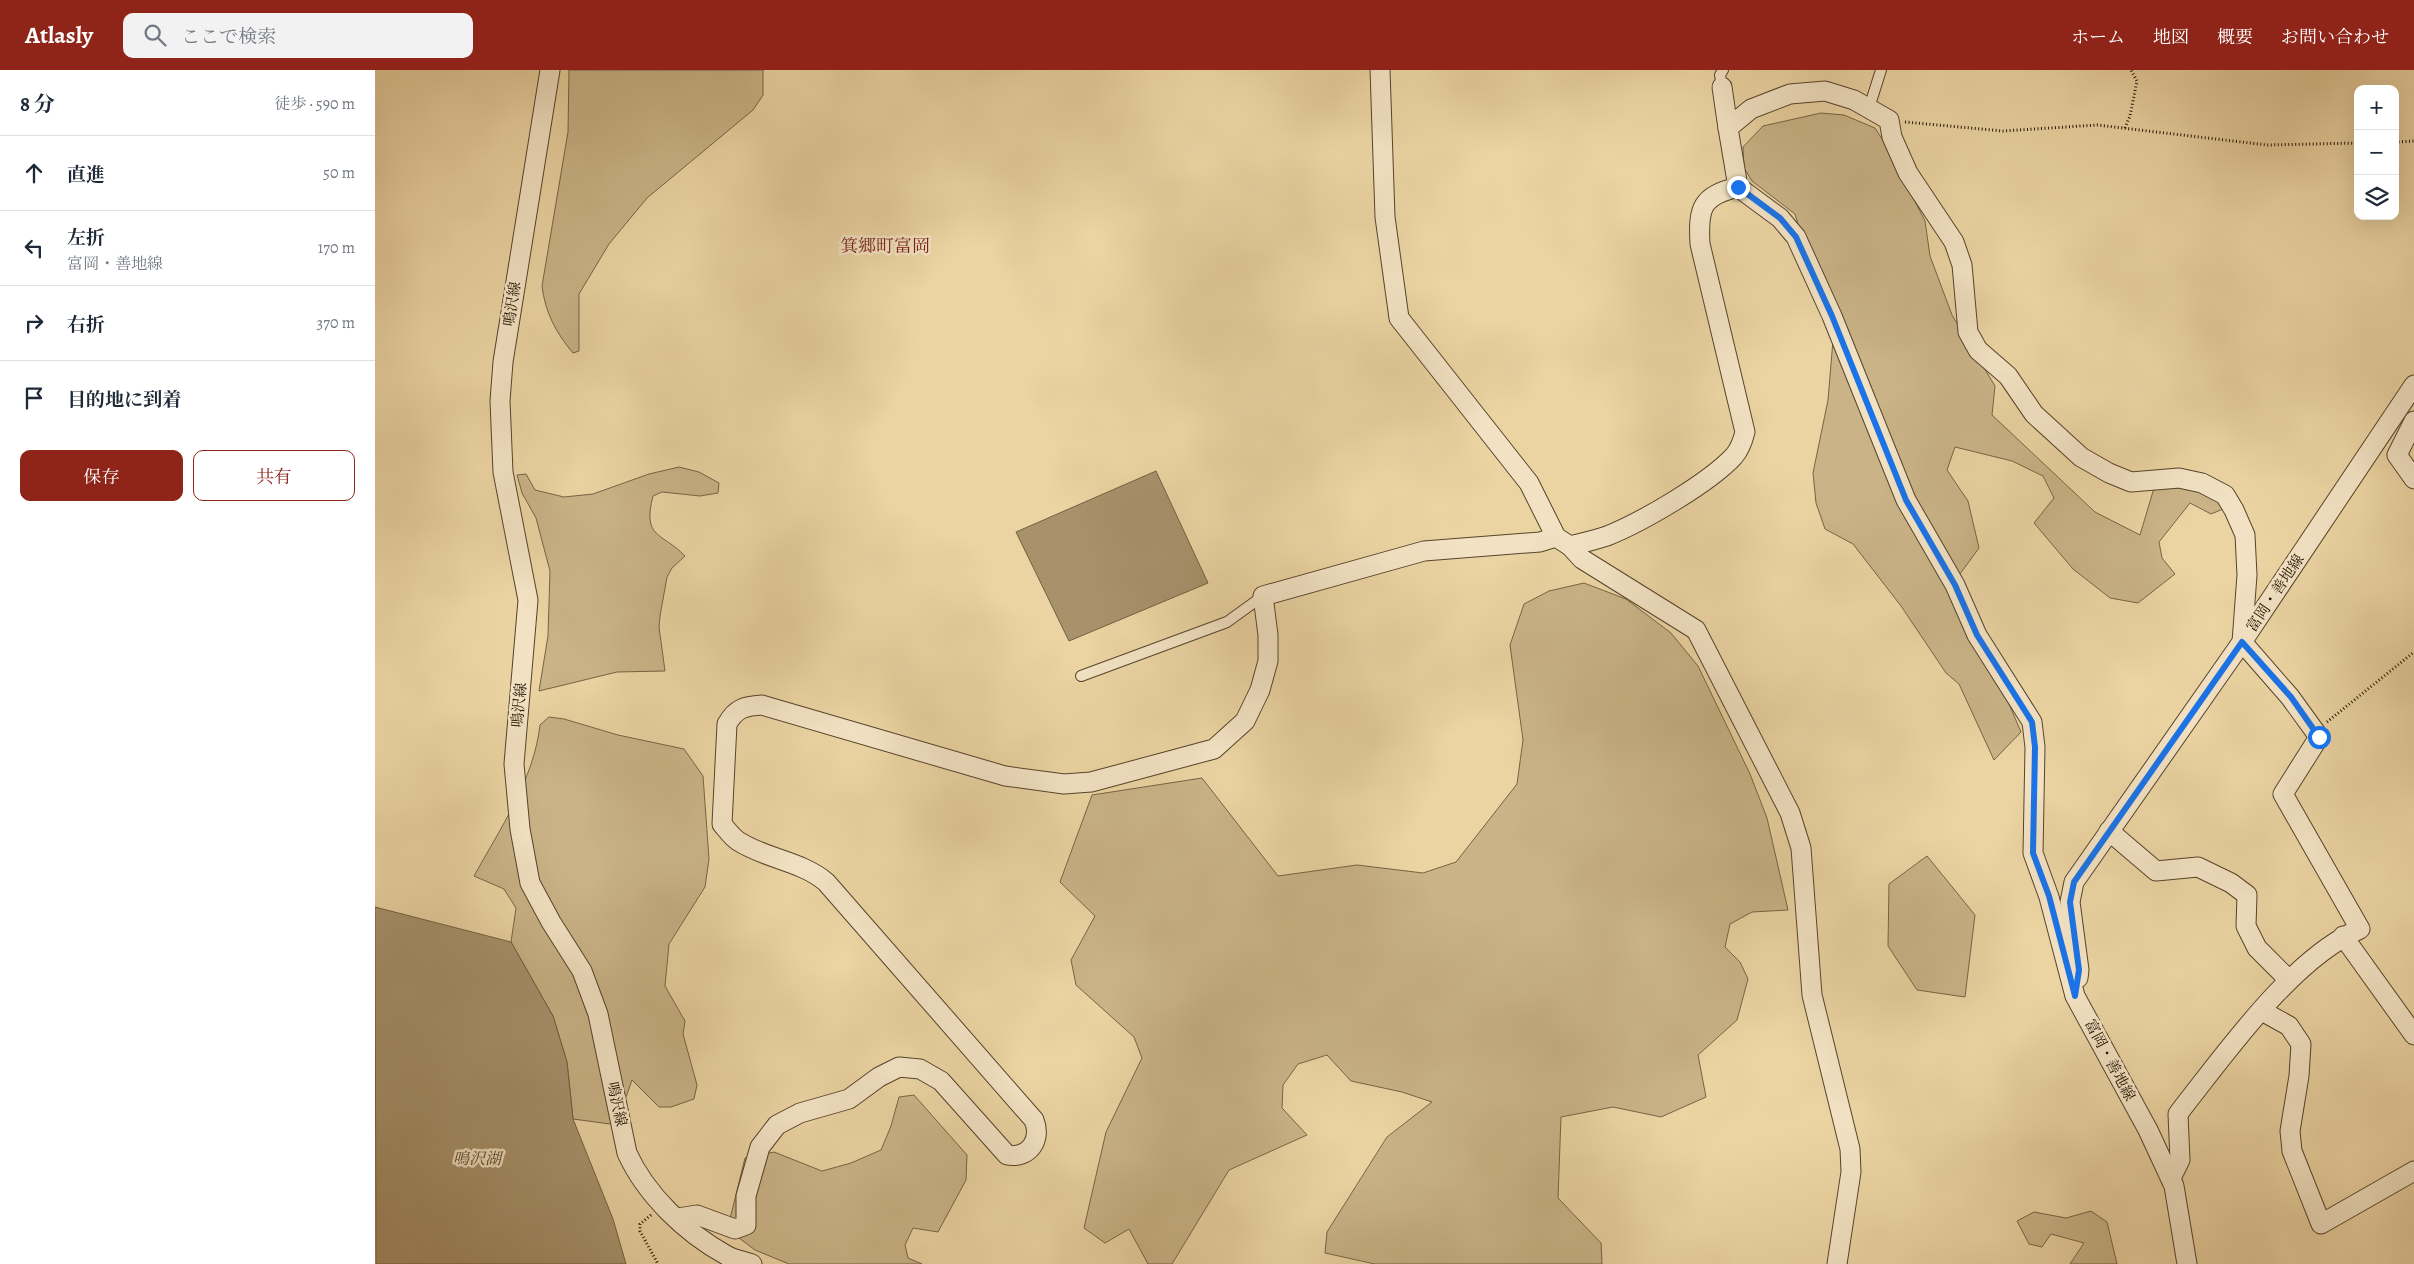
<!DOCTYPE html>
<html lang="ja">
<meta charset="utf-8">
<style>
:root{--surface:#fff;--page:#f2f2f3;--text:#1f2937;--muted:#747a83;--line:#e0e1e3;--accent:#8f2418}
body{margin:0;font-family:Alegreya,"Noto Serif JP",serif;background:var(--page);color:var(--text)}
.controls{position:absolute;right:15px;top:15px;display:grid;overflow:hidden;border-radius:10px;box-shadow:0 5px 20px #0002}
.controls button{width:45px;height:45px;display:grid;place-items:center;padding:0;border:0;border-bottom:1px solid var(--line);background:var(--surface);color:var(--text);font:25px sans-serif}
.stop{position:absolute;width:15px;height:15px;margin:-11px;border:4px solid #1a73e8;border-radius:50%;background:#fff}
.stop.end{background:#1a73e8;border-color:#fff;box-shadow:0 1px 5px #0008}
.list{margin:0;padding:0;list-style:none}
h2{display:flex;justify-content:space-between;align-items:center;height:65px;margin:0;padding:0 20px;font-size:21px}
h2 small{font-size:16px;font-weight:400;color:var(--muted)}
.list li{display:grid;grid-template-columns:32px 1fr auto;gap:15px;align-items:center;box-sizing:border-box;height:75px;padding:0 20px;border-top:1px solid var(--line)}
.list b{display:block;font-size:19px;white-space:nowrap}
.list p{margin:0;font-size:16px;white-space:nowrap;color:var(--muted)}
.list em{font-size:16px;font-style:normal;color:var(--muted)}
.actions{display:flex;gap:10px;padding:15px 20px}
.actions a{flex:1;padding:11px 0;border:1px solid var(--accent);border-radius:10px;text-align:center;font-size:18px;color:var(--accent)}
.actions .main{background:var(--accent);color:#fff}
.icon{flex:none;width:28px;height:28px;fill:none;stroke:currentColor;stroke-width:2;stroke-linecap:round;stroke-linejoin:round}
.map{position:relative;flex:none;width:2039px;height:1194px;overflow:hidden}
header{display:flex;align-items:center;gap:30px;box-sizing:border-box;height:70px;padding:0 25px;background:var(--accent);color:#fff}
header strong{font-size:24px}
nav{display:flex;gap:28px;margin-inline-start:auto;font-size:18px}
.search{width:350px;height:45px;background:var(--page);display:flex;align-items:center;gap:12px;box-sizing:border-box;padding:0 18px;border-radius:10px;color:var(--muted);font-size:19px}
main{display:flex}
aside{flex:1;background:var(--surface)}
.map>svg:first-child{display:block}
</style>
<header>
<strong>Atlasly</strong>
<div class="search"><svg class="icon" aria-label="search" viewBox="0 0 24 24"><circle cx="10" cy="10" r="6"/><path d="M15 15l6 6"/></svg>ここで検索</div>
<nav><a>ホーム</a><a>地図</a><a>概要</a><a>お問い合わせ</a></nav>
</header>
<main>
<aside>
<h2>8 分<small>徒歩 · 590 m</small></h2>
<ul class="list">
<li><svg class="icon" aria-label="ahead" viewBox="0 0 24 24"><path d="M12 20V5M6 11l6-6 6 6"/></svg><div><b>直進</b></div><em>50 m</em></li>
<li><svg class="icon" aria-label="left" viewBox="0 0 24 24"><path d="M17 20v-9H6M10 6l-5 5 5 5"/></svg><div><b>左折</b><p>富岡・善地線</p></div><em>170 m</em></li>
<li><svg class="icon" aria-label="right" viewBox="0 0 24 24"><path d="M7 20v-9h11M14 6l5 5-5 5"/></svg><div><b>右折</b></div><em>370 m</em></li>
<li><svg class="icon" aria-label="arrive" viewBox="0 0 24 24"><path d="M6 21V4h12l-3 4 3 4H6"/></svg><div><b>目的地に到着</b></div></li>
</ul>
<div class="actions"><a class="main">保存</a><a>共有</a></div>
</aside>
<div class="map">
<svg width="2039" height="1194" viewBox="0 0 2039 1194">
<rect width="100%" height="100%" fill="#ebd3a2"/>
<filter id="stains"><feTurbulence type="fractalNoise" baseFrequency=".004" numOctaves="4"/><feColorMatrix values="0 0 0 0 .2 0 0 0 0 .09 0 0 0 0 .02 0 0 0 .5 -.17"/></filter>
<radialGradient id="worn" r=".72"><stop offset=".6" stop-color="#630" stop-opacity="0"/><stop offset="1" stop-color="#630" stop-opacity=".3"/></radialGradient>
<!-- green -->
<g fill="#c9b387" stroke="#766445">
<path d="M 194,0 L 388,0 L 388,25 L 378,40 L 272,128 L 234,174 L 204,224 L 204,281 L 198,283 C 181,263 170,242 167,216 L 193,62 Z"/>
<path d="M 1446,43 L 1469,45 L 1500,58 L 1514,80 L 1550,151 L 1555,186 L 1577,245 L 1620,316 L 1617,345 L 1720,442 L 1765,465 L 1779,418 L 1814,418 L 1842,428 L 1848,439 L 1836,444 L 1815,433 L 1784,472 L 1787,488 L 1800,504 L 1763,533 L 1735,528 L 1698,499 L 1659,453 L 1679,428 L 1668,406 L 1637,391 L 1580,377 L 1572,400 L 1593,431 L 1604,478 L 1574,519 L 1612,599 L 1634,634 L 1646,662 L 1619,690 L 1584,614 L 1571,603 L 1526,536 L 1478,474 L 1450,459 L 1441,433 L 1438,403 L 1453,330 L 1458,270 L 1420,144 L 1377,111 L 1369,98 L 1368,77 L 1388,56 Z"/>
<path d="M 304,397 L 324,402 L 344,413 L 343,423 L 325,426 L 287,422 L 278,426 C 267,469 287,462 310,486 L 297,498 L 292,507 L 285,546 L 284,557 L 290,601 L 242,602 L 164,621 L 173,566 L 175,501 L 161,448 L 147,423 L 142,405 L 151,404 L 160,420 L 189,427 L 218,424 L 274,404 Z"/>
<path d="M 1209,513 L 1251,529 L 1296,563 L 1323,596 L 1375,704 L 1392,748 L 1413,840 L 1377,842 L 1355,854 L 1350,877 L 1365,892 L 1373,909 L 1362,950 L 1323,985 L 1331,1027 L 1286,1047 L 1238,1037 L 1186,1047 L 1183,1128 L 1226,1173 L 1227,1194 L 1000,1194 L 950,1183 L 952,1162 L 1012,1067 L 1057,1032 L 1027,1022 L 976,1011 L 952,985 L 923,994 L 908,1015 L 907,1038 L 932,1065 L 854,1100 L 797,1194 L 773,1194 L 754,1159 L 730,1173 L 709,1158 L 731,1062 L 767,988 L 759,967 L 701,915 L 696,890 L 720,846 L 685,812 L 717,725 L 827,708 L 903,806 L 982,795 L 1048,803 L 1081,792 L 1142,714 L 1148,670 L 1135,575 L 1149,534 L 1174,521 Z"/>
<path d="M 174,647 L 189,649 L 243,665 L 309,679 L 328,706 L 334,789 L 330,817 L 294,874 L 290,916 L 310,951 L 308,964 L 322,1015 L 319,1029 L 296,1037 L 284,1037 L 257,1010 L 244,1047 L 235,1054 L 198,1049 L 192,992 L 178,946 L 136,872 L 141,838 L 129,819 L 99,806 C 125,759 159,709 165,655 Z"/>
<path d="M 1552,786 L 1600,845 L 1590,927 L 1542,920 L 1513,876 L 1514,814 Z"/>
<path d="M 539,1025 L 592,1085 L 591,1110 L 563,1162 L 538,1158 L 530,1175 L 533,1188 L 547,1194 L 414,1194 L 380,1180 L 360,1165 L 354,1153 L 370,1088 L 399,1082 L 447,1101 L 476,1093 L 506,1080 L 516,1056 L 524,1027 Z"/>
<path d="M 1716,1141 L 1732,1152 L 1742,1194 L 1695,1194 L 1709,1173 L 1676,1164 L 1667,1177 L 1654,1174 L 1642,1151 L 1659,1142 L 1691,1148 Z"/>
</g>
<!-- water -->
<g fill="#a7926c" stroke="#736042">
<path d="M 781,401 L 833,513 L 694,571 L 641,462 Z"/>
<path d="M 0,837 L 136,872 L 178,946 L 192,992 L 198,1049 L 238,1149 L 251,1194 L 1,1194 Z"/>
</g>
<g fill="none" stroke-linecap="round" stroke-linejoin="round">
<defs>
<g id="lane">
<path d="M 1347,17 L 1345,5 L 1348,0"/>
<path d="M 1494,38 L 1506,0"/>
<path d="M 706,606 L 852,552 L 888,526"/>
</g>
<g id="street">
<path d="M 175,0 L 128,292 L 125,331 L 128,402 L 153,530 L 139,694 L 145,759 L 155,813 L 176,852 L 207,901 L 223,944 L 252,1083 C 271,1125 311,1163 351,1185 C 359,1190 369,1191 377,1194"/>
<path d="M 1005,0 L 1010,147 L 1024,248 L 1154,413 L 1181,467 L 1195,476 C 1207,473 1220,470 1232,466 C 1267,452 1334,413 1359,386 C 1365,379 1368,370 1370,362 L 1325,174 C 1323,138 1326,126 1363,117 L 1405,148 L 1421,167 L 1457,246 L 1531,430 L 1580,515 L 1602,565 L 1657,652 L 1660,677 L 1658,783 L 1674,827 L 1700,926 L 1773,1060 L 1799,1116 L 1812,1194"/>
<path d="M 1347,17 L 1353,58"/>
<path d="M 1363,117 L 1353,58 L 1376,39 L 1415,24 L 1450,21 L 1479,30 L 1514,50 L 1517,67 L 1533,103 L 1579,172 L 1587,195 L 1593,262 L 1603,280 L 1633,306 L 1659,344 L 1706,387 L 1734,403 L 1756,412 L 1804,408 L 1827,413 L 1850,425 L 1859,440 L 1870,465 L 1872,505 L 1867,572 L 1915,627 L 1944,667 L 1908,724 L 1985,859 C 1918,888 1854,979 1809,1036 L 1803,1044 L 1805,1090 L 1796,1108"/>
<path d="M 2039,351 L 2022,385 L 2039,409"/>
<path d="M 1195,476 L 1207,489 L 1321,560 L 1415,743 L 1426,778 L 1437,925 L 1475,1079 L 1476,1102 L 1462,1194"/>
<path d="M 1734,761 L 1781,801 L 1823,797 L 1856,813 L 1872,825 L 1871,856 L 1882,878 L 1914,910"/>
<path d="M 1968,866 L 2039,965"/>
<path d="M 1703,908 L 1704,900 L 1695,832 L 1699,812 L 1867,572 L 2039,315"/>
<path d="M 1887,941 L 1914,956 L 1926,974 L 1924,1006 L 1915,1061 L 1917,1081 L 1946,1154 L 2039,1101"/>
<path d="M 303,1148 L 322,1145 L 360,1159 L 371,1155 L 371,1126 L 385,1077 L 402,1055 L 425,1043 L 474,1029 L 504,1007 L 524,997 L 545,999 L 566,1011 L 632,1085 C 654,1089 667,1070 659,1050 L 451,812 C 426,791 391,789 363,771 C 357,767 352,760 347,754 L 352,654 C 361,638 370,636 387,635 L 630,706 L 689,714 L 716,712 L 839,679 L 870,651 L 885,620 L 893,591 L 893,565 L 888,526 L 1049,481 L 1165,472 L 1181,467"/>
</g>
</defs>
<!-- lane casing -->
<use href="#lane" stroke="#56442b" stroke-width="12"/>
<!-- street casing -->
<use href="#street" stroke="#56442b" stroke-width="21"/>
<!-- path -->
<g stroke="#241503" stroke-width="3" stroke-dasharray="1 2.5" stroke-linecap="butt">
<path d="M 1530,52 L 1628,61 L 1722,55 L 1892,75 L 1983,73"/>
<path d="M 1750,58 L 1755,46 L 1762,11 L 1756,0"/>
<path d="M 2020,72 L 2039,71"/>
<path d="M 1952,652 L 2039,582"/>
<path d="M 276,1145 L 265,1154 L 265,1161 L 283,1194"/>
</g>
<!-- lane -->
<use href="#lane" stroke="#f2e2c3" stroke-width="10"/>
<!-- street -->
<use href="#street" stroke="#f2e2c3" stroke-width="19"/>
</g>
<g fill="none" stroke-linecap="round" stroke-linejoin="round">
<!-- route -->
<path stroke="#1a73e8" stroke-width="6" d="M 1363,117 L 1405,148 L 1421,167 L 1457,246 L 1531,430 L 1580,515 L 1602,565 L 1657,652 L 1660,677 L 1658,783 L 1674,826 L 1700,926 L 1704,900 L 1695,832 L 1699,812 L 1867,572 L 1916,627 L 1944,667"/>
</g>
<g text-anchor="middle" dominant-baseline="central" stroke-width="5" stroke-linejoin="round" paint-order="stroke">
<!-- street labels -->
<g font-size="15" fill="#241503" stroke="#f2e2c3">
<text transform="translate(137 234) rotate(-81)">鳴沢線</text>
<text transform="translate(1900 523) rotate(-56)">富岡・善地線</text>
<text transform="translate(144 635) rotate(-85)">鳴沢線</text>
<text transform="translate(1735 990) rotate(62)">富岡・善地線</text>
<text transform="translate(242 1034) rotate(78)">鳴沢線</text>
</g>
<!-- water labels -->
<g font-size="16" font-style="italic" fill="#58472d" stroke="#f2e2c3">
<text x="102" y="1089">鳴沢湖</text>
</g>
<!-- quarter labels -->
<g font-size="18" fill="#7a1f14" stroke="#f2e2c3">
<text x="510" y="176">箕郷町富岡</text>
</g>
</g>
<rect width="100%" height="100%" filter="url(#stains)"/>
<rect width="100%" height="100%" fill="url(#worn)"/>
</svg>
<div class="controls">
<button>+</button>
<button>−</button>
<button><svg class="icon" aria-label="layers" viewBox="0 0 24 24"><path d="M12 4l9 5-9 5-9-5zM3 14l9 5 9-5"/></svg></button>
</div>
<div class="stop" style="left:1944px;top:667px"></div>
<div class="stop end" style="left:1363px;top:117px"></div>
</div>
</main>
